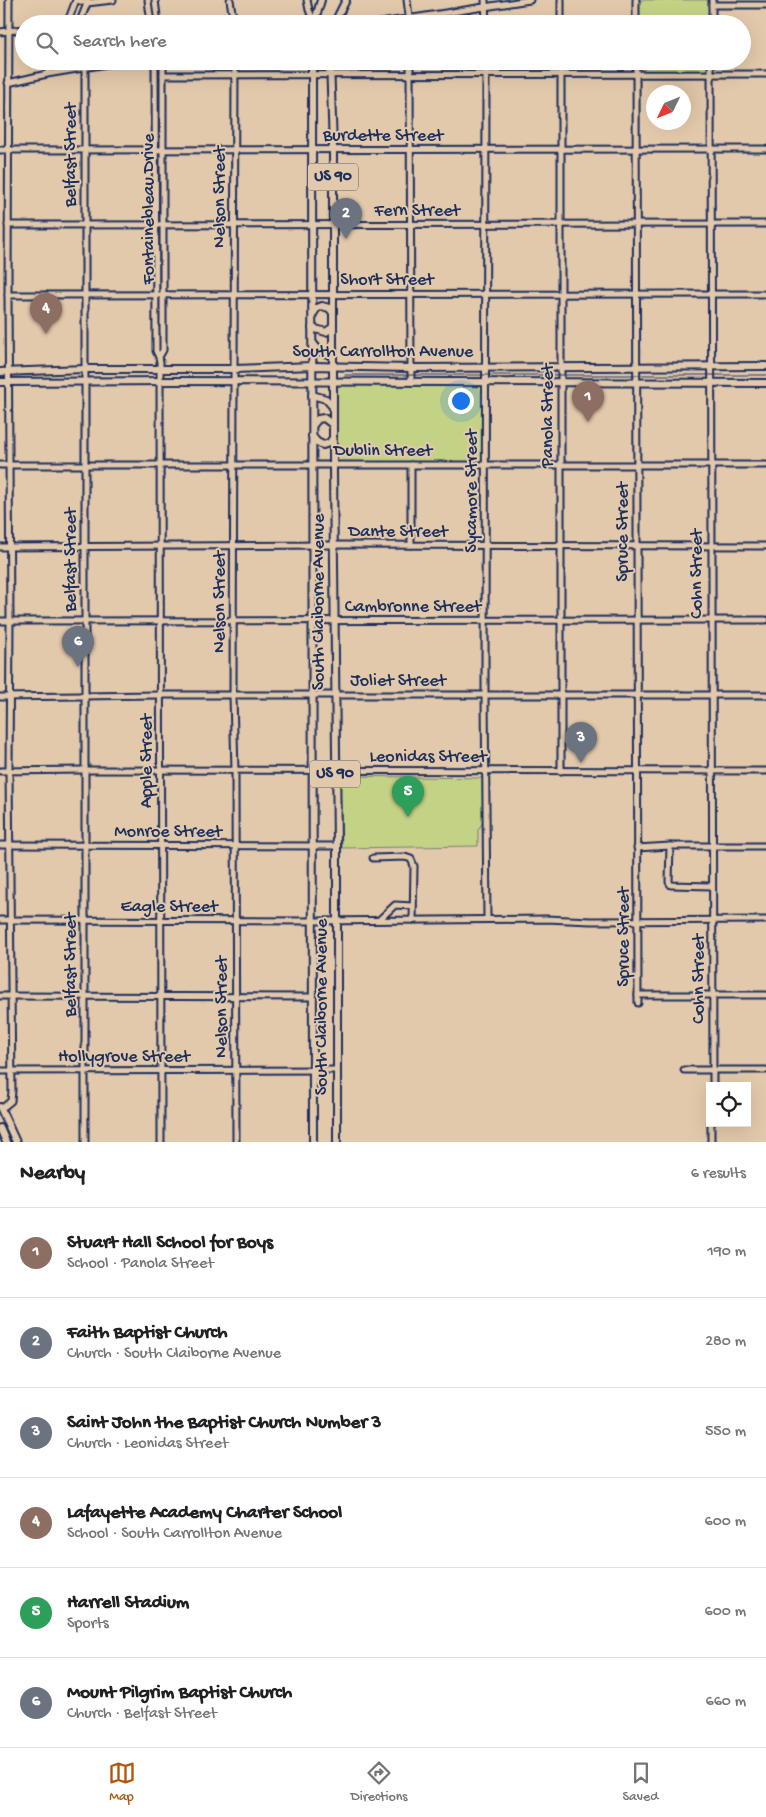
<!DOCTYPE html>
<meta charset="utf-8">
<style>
:root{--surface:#fff;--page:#f6f6f6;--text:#202124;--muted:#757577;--line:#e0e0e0;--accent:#b45309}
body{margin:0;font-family:"Gochi Hand",sans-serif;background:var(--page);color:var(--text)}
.controls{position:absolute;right:15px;bottom:15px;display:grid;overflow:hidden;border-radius:0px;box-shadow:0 5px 20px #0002}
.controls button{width:45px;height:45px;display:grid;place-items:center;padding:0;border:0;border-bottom:1px solid var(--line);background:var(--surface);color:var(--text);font:25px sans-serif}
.compass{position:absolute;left:646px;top:85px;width:45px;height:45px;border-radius:50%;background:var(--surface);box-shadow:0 5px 20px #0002;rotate:227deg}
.you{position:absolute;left:460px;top:400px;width:18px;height:18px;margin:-12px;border:4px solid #fff;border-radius:50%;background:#1a73e8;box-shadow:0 0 0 8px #1a73e833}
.badge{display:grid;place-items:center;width:32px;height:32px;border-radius:50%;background:var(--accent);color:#fff;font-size:16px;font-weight:700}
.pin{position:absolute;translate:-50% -41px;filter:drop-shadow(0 1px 2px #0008)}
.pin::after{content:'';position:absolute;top:26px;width:18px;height:15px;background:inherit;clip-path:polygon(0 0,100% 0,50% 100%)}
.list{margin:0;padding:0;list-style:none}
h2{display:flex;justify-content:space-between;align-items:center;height:65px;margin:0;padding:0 20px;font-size:21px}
h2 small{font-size:16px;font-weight:400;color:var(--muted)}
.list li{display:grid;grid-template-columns:32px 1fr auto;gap:15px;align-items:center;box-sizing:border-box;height:90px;padding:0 20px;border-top:1px solid var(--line)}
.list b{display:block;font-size:19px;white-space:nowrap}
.list p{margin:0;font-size:16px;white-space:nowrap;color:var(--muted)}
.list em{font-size:16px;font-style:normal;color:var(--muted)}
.icon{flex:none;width:28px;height:28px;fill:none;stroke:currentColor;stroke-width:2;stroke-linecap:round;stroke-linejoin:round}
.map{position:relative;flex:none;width:766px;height:1142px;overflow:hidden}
.search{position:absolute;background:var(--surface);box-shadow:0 5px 20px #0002;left:15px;right:15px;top:15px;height:55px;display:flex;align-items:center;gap:12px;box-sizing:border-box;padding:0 18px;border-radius:28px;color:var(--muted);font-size:19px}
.sheet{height:605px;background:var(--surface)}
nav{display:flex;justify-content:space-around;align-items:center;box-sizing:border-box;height:70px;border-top:1px solid var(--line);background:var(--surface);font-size:14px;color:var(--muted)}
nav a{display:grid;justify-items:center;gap:2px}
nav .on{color:var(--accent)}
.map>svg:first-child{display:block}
</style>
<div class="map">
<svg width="766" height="1142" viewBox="0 0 766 1142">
<rect width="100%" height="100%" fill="#e3c9ab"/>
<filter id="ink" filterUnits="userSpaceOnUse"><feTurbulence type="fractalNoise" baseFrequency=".02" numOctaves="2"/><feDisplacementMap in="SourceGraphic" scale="10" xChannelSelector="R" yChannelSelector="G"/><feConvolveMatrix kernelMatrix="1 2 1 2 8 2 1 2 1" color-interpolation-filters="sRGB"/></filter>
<g filter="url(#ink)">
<!-- green -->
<g fill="#c4d286" stroke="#708072">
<rect x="636" y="0" width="75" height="24"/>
<rect x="636" y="61" width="75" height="13"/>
<rect x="333" y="382" width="153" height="83"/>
<path d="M 341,776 L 483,778 L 483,822 L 478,830 L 478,846 L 342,848 L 340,779 Z"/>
</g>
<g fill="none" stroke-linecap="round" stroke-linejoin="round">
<defs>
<g id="minor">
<path d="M 77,0 L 87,3 L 113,0"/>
<path d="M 148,0 L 151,24"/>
<path d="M 155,0 L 158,24"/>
<path d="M 230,0 L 234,24"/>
<path d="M 307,0 L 309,10 L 314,22"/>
<path d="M 407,0 L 410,24"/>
<path d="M 485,0 L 486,24"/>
<path d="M 561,0 L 561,24"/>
<path d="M 636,0 L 636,24"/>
<path d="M 712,5 L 766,5"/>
<path d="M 67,24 L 76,0"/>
<path d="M 79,24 L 88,1"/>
<path d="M 374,24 L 530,0"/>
<path d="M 712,24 L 712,0"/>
<path d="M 0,32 L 24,29"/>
<path d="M 155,61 L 156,351 L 159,357 L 160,362 L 161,1142"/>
<path d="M 235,61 L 233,696 L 235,771 L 236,1142"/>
<path d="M 410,61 L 411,382"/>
<path d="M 486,61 L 485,695 L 487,919"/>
<path d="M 561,61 L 561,771"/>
<path d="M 636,61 L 638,1003"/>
<path d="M 711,61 L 713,1086"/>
<path d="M 85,67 L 85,1142"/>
<path d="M 60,71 L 64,61"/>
<path d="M 47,74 L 52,61"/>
<path d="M 163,75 L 766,74"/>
<path d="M 8,83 L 47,74 L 125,61"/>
<path d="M 0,150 L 766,149"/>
<path d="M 8,225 L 766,224"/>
<path d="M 8,295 L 766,294"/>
<path d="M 159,357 L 163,350 L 163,61"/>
<path d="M 0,465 L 766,465"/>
<path d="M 411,465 L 411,545"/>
<path d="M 0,547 L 333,545 L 766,546"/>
<path d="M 0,621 L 766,620"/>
<path d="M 0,697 L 160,695 L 766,695"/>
<path d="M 0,771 L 84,770 L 766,771"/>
<path d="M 0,845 L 337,846"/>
<path d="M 670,846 L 669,882 L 671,885 L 712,886"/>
<path d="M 637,848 L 670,846 L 766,846"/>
<path d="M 373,858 L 405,857 L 411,859 L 414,866 L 413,920"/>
<path d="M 0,920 L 313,921 L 546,919 L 591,921 L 766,920"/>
<path d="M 379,920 L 395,905 L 413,906"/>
<path d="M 638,995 L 766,995"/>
<path d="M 0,996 L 313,997"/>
<path d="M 684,1070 L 766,1070"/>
<path d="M 0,1071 L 337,1070"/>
<path d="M 1,1109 L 11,1101 L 12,1091 L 9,771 L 10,621 L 8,295 L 9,0"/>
<path d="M 711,1142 L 711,1123"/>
</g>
<g id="major">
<path d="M 314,24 L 321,0"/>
<path d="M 334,24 L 346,0"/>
<path d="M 312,61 L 313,1142"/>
<path d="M 330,61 L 333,147 L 333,471 L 337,846 L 337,1142"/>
<path d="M 313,314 L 317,308 L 322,306 L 329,308 L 333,313"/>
<path d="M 312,328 L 326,332 L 333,327"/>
<path d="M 313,343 C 318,350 323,355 333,354"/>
<path d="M 0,372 L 85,369 L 235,369 L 312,366 L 410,368 L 766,366"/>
<path d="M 0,382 L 171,381 L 766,383"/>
<path d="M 312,395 L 326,399 L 333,407"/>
<path d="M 313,425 L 318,419 L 324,418 L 333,425"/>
<path d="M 312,436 L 317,442 L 323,445 L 329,443 L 333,438"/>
<path d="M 0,1107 L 16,1142"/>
<path d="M 0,1128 L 6,1142"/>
</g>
</defs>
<!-- minor casing -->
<use href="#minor" stroke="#1b2f5e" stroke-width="9"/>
<!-- major casing -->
<use href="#major" stroke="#1b2f5e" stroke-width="10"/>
<!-- minor -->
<use href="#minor" stroke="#e3c9ab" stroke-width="5"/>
<!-- major -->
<use href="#major" stroke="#e3c9ab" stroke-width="6"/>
<!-- tram -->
<path stroke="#1b2f5e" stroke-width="1" d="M 345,375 L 766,375"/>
</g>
</g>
<g text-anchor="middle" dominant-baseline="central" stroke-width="4" stroke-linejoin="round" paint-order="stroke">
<!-- shield labels -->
<g fill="#e3c9ab" stroke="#575d75" stroke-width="1">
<rect x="308" y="163.5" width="50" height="27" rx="4"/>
<rect x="310" y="760.5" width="50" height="27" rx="4"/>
</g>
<g font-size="16" font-weight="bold" fill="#1b2f5e">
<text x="333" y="177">US 90</text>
<text x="335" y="774">US 90</text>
</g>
<!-- street labels -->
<g font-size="18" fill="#1b2f5e" stroke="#e3c9ab">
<text x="383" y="136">Burdette Street</text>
<text transform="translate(71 155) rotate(-90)">Belfast Street</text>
<text transform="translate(220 197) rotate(-90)">Nelson Street</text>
<text transform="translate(149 209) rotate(-90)">Fontainebleau Drive</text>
<text x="417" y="211">Fern Street</text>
<text x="387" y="280">Short Street</text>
<text x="383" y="352">South Carrollton Avenue</text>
<text transform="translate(548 416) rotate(-90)">Panola Street</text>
<text x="383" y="451">Dublin Street</text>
<text transform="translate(472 491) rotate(-90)">Sycamore Street</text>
<text x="398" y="532">Dante Street</text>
<text transform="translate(623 532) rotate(-90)">Spruce Street</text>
<text transform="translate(71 560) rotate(-90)">Belfast Street</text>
<text transform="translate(697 574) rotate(-90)">Cohn Street</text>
<text transform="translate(220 602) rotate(-90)">Nelson Street</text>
<text transform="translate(319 602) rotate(-90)">South Claiborne Avenue</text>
<text x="413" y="607">Cambronne Street</text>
<text x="398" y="681">Joliet Street</text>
<text x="428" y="757">Leonidas Street</text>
<text transform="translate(147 761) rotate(-90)">Apple Street</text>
<text x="168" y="832">Monroe Street</text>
<text x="169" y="907">Eagle Street</text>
<text transform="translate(624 937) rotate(-90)">Spruce Street</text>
<text transform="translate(71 965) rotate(-90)">Belfast Street</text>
<text transform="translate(699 979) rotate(-90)">Cohn Street</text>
<text transform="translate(222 1007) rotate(-90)">Nelson Street</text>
<text transform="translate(322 1007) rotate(-90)">South Claiborne Avenue</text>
<text x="124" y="1057">Hollygrove Street</text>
</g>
</g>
</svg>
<div class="controls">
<button><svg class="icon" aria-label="locate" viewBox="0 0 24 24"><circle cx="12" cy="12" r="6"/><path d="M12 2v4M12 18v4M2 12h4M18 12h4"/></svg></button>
</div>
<svg class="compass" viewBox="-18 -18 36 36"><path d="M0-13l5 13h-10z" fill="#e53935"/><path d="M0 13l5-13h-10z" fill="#757577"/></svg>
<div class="you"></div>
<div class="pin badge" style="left:588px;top:422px;background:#8d6e63">1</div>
<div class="pin badge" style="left:346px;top:239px;background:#6b7280">2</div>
<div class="pin badge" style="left:581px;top:763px;background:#6b7280">3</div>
<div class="pin badge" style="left:46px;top:334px;background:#8d6e63">4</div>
<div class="pin badge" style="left:408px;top:817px;background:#2e9e5b">5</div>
<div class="pin badge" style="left:78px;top:667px;background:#6b7280">6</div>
<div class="search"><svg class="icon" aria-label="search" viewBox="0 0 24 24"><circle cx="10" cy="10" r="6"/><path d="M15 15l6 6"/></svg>Search here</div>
</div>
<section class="sheet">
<h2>Nearby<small>6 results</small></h2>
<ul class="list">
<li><span class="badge" style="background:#8d6e63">1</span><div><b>Stuart Hall School for Boys</b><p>School · Panola Street</p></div><em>190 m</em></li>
<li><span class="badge" style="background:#6b7280">2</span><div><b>Faith Baptist Church</b><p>Church · South Claiborne Avenue</p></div><em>280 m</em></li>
<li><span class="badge" style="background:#6b7280">3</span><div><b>Saint John the Baptist Church Number 3</b><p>Church · Leonidas Street</p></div><em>550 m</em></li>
<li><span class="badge" style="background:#8d6e63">4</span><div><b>Lafayette Academy Charter School</b><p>School · South Carrollton Avenue</p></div><em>600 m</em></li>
<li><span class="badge" style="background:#2e9e5b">5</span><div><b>Harrell Stadium</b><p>Sports</p></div><em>600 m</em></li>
<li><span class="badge" style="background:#6b7280">6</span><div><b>Mount Pilgrim Baptist Church</b><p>Church · Belfast Street</p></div><em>660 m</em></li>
</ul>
</section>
<nav>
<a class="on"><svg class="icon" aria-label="map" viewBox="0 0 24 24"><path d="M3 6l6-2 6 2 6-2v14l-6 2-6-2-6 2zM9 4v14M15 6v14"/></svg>Map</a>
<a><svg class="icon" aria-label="directions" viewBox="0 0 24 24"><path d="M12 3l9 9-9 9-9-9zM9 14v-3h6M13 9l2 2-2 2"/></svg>Directions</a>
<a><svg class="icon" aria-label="saved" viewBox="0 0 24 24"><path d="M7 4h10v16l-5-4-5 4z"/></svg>Saved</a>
</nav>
